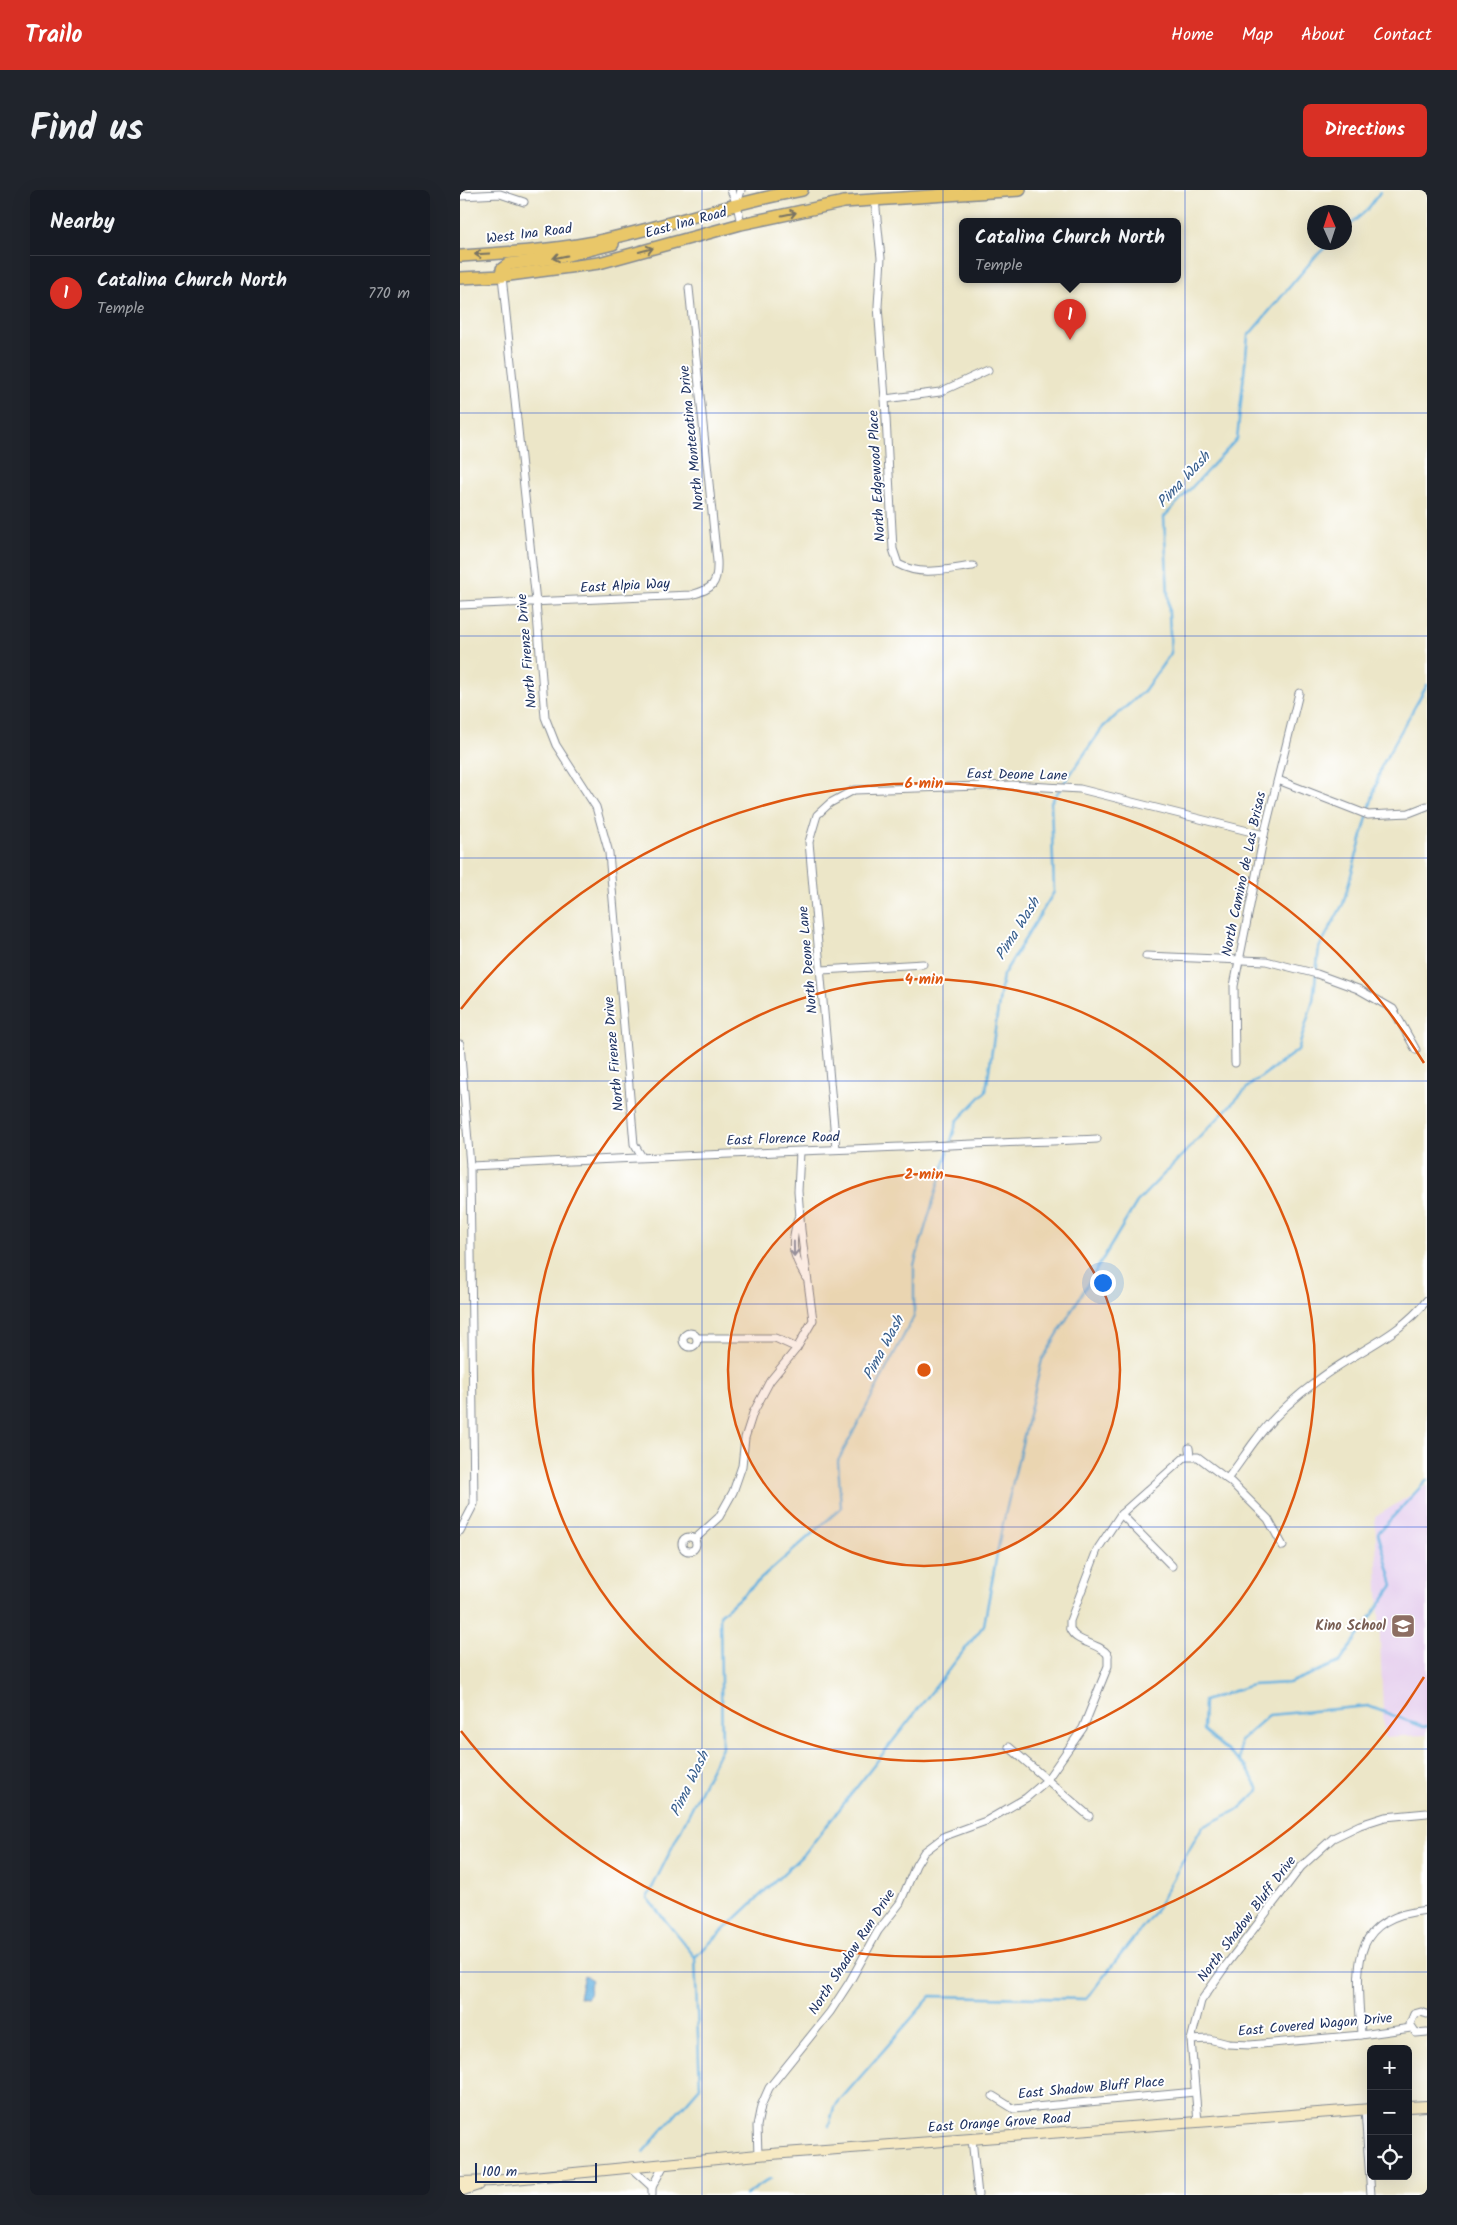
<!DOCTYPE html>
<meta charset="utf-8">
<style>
:root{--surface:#171b24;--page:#20242c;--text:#f1f3f6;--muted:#9ea1a6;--line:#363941;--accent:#d93025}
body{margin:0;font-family:Kalam,sans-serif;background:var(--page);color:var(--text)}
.controls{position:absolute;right:15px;bottom:15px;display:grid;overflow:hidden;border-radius:8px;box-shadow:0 5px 20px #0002}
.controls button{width:45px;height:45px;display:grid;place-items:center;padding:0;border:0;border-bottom:1px solid var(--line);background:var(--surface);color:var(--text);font:25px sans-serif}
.compass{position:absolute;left:847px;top:15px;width:45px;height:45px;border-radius:50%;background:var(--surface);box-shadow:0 5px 20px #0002;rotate:357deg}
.scale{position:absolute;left:15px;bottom:12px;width:122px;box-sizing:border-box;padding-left:5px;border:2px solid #1b2f5e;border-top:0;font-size:14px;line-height:18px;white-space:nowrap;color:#1b2f5e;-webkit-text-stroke:4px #fff;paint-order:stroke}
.you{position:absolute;left:642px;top:1092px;width:18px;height:18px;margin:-12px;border:4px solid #fff;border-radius:50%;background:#1a73e8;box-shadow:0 0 0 8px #1a73e833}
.badge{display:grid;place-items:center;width:32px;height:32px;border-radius:50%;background:var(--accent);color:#fff;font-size:16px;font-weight:700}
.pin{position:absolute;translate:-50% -41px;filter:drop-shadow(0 1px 2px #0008)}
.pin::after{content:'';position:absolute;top:26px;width:18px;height:15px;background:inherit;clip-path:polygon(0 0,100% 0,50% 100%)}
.popup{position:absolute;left:499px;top:28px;width:222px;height:65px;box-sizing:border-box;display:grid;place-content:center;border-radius:8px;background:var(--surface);filter:drop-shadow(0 1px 4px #0005);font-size:16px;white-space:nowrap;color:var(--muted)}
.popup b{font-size:19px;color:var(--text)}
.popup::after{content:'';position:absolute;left:50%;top:100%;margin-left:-10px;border:10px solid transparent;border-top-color:var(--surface)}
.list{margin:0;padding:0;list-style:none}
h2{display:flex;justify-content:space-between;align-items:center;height:65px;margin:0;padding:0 20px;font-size:21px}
h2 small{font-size:16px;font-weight:400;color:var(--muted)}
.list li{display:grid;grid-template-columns:32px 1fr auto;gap:15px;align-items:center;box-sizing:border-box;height:75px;padding:0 20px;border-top:1px solid var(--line)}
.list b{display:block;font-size:19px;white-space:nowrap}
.list p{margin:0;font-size:16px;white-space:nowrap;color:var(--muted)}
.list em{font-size:16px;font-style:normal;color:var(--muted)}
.icon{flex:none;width:28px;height:28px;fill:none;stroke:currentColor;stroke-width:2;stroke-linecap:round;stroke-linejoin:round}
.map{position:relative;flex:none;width:967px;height:2005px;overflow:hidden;border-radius:8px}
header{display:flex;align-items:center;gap:30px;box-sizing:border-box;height:70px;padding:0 25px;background:var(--accent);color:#fff}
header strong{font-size:24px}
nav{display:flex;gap:28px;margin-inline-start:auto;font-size:18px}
.intro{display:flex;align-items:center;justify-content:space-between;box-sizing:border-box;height:120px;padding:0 30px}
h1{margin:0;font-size:35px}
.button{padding:12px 22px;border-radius:8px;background:var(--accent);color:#fff;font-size:18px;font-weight:700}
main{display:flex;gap:30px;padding:0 30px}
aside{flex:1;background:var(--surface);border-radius:8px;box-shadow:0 5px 20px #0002}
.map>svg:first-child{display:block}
</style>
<header>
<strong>Trailo</strong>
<nav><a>Home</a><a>Map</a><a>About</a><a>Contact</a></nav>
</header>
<div class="intro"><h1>Find us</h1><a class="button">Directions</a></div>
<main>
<aside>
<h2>Nearby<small></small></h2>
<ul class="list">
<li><span class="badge">1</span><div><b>Catalina Church North</b><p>Temple</p></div><em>770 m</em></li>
</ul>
</aside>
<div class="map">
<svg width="967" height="2005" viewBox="0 0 967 2005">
<rect width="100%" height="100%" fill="#fff"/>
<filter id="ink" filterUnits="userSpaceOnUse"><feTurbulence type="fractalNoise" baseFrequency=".02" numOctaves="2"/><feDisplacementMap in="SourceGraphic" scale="10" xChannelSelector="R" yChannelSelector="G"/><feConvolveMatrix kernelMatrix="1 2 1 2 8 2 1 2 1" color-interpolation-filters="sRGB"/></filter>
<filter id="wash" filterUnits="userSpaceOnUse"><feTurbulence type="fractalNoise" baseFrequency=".0096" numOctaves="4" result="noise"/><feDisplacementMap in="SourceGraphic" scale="20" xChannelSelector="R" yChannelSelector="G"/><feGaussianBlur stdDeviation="1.12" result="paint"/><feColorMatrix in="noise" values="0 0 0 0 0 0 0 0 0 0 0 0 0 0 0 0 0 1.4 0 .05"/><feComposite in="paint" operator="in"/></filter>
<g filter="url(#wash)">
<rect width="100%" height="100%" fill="#ece6c8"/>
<!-- built -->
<path fill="#e7d2ef" d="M 967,1295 L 967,1545 L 924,1547 L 915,1327 Z"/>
<!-- water -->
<path fill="#67b2e0" stroke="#41709f" d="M 124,1785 L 132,1790 L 129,1796 L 130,1805 L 126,1808 L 119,1807 Z"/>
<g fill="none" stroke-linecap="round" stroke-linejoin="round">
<!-- stream -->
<g stroke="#67b2e0" stroke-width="2.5">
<path d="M 884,40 L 908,19 L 920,2"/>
<path d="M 780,1571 L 780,1551 L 809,1525 L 908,1516 L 964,1537 L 967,1536"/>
<path d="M 235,1767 L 345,1663 L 524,1435 L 541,1342 L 582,1170 L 677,1012 L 790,895 L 838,860 L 853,811 L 859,758 L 883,714 L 921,577 L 967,495"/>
<path d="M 369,1936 L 374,1917 L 471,1806 L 626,1809 L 695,1721 L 742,1637 L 779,1619 L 799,1600 L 787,1578 L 743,1540 L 744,1511 L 792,1495 L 829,1493 L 880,1472 L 933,1395 L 918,1343 L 967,1290"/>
<path d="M 183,1962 L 240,1897 L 235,1767 L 187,1708 L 262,1557 L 260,1425 L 381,1318 L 378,1271 L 454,1126 L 454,1075 L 497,931 L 526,901 L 543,785 L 594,702 L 591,612 L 643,537 L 684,501 L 711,463 L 704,327 L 777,249 L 788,146 L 855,67 L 871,52"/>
<path d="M 286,2005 L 311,1988"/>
</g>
</g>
</g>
<g filter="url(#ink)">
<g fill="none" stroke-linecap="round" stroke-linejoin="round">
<defs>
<g id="street">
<path d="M 271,0 L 277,15 L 281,34"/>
<path d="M 0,6 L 40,4 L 64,12"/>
<path d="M 415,9 L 421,68 L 418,116 L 425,209 L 433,359 L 438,374 C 462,387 487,379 513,376"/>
<path d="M 277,15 L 281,0"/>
<path d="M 42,86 L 76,412 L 85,527 L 96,555 L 136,617 L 149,663 L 174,954 L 182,967"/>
<path d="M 425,209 L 480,202 L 528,180"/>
<path d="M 0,415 L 231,405 C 253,399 258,394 257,371 L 229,98"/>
<path d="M 818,590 L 908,625 L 949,623 L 967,616"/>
<path d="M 686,766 L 806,771 L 857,784 L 898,799 L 933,819 L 956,860"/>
<path d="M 362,780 L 463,774"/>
<path d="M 0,854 L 10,976 L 14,1314 L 0,1341"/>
<path d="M 775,873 L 774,796 L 804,645 L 839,503"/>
<path d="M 376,959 L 349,652 L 357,625 L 370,613 L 394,600 L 552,595 L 620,599 L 804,645"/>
<path d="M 10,976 C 219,965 428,958 637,949"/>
<path d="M 338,1028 C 330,1055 332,1064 346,1088"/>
<circle cx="230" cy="1150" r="7"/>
<path d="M 237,1148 L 315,1148 L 337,1158"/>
<path d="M 729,1258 L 730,1266"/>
<path d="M 767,1289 C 777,1277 785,1264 794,1252 C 811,1229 834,1208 857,1191 C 893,1162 938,1148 967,1110"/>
<path d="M 661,1324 L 712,1376"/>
<circle cx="229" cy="1354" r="7"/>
<path d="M 235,1349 L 259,1327 L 273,1302 L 282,1276 L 285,1248 L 293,1223 L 310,1191 L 337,1158 L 353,1130 L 341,1040 L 338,1001 L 340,962"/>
<path d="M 610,1439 L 610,1431 L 637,1360 L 661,1324 L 725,1267 L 738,1267 L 771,1292 L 808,1329 L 823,1356"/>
<path d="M 610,1439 C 616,1454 639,1452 648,1465"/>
<path d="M 549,1557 L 629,1626"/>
<path d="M 967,1824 L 961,1822 L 954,1824 L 950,1834 L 956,1843 L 967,1842"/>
<path d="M 901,1845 C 898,1782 885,1728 967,1720"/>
<path d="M 731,1850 L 749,1849 L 768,1854 L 790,1855 L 901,1845 L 951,1838"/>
<path d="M 533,1906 L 554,1919 L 735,1902"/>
<path d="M 905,1920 L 911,2005"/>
<path d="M 738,1932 L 731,1850 L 741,1811 L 767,1774 L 841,1677 L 873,1648 L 900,1635 L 925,1627 L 967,1623"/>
<path d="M 512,1949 L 518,2005"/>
<path d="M 298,1965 L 297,1936 L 301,1916 L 309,1898 L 370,1822 L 389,1793 L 418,1741 L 440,1713 L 456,1675 L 464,1662 L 485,1646 L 526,1631 L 566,1608 L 586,1591 L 623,1538 L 648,1476 L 648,1465"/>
<path d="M 170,1977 L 192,1997"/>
<path d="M 192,2005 L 192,1997 L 205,1973"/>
</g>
<g id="secondary">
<path d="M 948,1917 L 967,1916"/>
<path d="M 0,1992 L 33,1991 L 298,1965 L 911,1919"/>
<path d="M 0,2001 L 18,1995"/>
</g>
<g id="primary">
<path d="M 0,66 C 47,63 98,60 143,50 C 210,35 275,12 342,0"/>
<path d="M 42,86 L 42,79 L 49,74 L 96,68 L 153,54"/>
<path d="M 0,88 L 42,86 L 139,73 L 281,34 L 384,12 L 560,0"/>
</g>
</defs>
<!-- street casing -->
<use href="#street" stroke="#848a93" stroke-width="9"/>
<!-- secondary casing -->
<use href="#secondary" stroke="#848a93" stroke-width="12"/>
<!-- primary casing -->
<use href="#primary" stroke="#848a93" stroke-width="14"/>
<!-- street -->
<use href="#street" stroke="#fff" stroke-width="7"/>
<!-- secondary -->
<use href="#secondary" stroke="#f6e9c3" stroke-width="10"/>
<!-- primary -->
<use href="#primary" stroke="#e9c769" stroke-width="11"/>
</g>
<!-- one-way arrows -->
<defs><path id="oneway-shaft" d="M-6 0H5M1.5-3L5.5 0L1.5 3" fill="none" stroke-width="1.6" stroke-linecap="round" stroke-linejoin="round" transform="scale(1.25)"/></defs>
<g stroke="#787363">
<use href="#oneway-shaft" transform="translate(329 24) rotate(-12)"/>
<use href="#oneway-shaft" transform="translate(186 60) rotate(-15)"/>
<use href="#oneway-shaft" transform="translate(22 64) rotate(177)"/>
<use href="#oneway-shaft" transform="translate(100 67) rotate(169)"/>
</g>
<use stroke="#8d97ae" href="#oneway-shaft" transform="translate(334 1059) rotate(89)"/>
</g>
<!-- grid -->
<path fill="none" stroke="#1d4ed8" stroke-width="1" stroke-opacity="0.55" d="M 242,0 L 242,2005M 483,0 L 483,2005M 725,0 L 725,2005M 0,223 L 967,223M 0,446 L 967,446M 0,668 L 967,668M 0,891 L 967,891M 0,1114 L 967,1114M 0,1337 L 967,1337M 0,1559 L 967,1559M 0,1782 L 967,1782"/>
<!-- distance rings -->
<circle cx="464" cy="1180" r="196" fill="#de5710" fill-opacity=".12"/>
<g fill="none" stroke="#de5710" stroke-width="2.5">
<circle cx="464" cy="1180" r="196"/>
<circle cx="464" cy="1180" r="391"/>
<path d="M964 1487A587 587 0 0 1 1 1541M1 819A587 587 0 0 1 964 873"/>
</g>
<!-- icons -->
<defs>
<symbol id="school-square" viewBox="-11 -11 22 22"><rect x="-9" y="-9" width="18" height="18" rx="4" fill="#8d6e63" stroke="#fff"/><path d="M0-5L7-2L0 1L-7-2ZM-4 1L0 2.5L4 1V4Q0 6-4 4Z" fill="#fff"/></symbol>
</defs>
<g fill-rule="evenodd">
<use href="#school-square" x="929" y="1422" width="28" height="28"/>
</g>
<g text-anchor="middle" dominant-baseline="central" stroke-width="4" stroke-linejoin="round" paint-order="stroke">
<!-- street labels -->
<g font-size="14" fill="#1b2f5e" stroke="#fff">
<text transform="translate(226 33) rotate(-15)">East Ina Road</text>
<text transform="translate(69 44) rotate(-7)">West Ina Road</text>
<text transform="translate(232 248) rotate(-96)">North Montecatina Drive</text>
<text transform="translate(417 286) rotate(-93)">North Edgewood Place</text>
<text transform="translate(165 396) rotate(-3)">East Alpia Way</text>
<text transform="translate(67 461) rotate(-95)">North Firenze Drive</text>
<text transform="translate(557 585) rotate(1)">East Deone Lane</text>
<text transform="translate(784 684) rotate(-78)">North Camino de Las Brisas</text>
<text transform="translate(348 770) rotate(-95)">North Deone Lane</text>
<text transform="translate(154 864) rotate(-95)">North Firenze Drive</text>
<text transform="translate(323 949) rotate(-2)">East Florence Road</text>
<text transform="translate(787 1729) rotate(-53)">North Shadow Bluff Drive</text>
<text transform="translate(392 1762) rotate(-57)">North Shadow Run Drive</text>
<text transform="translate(855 1835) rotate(-5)">East Covered Wagon Drive</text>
<text transform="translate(631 1898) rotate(-5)">East Shadow Bluff Place</text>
<text transform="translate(539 1933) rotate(-4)">East Orange Grove Road</text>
</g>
<!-- education labels -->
<g font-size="14" font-weight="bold" fill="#785e54" stroke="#fff" text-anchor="end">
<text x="926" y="1436">Kino School</text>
</g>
<!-- water labels -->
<g font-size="15" font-style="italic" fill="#365d8c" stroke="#fff">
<text transform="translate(724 290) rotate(-47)">Pima Wash</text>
<text transform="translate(558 739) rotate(-58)">Pima Wash</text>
<text transform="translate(424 1158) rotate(-62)">Pima Wash</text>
<text transform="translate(230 1594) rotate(-64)">Pima Wash</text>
</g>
</g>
<circle cx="464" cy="1180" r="8" fill="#de5710" stroke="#fff" stroke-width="2.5"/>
<g font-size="15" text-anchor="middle" font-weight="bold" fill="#de5710" stroke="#fff" stroke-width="4" stroke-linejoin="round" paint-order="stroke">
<text x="464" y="598">6 min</text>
<text x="464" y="794">4 min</text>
<text x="464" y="989">2 min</text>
</g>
</svg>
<div class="controls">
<button>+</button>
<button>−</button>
<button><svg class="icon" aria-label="locate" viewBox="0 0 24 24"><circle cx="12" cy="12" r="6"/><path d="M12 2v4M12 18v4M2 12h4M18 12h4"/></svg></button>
</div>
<svg class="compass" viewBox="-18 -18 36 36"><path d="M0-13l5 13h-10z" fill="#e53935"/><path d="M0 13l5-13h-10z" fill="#9ea1a6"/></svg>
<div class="scale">100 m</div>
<div class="you"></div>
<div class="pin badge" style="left:610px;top:150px">1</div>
<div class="popup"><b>Catalina Church North</b>Temple</div>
</div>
</main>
